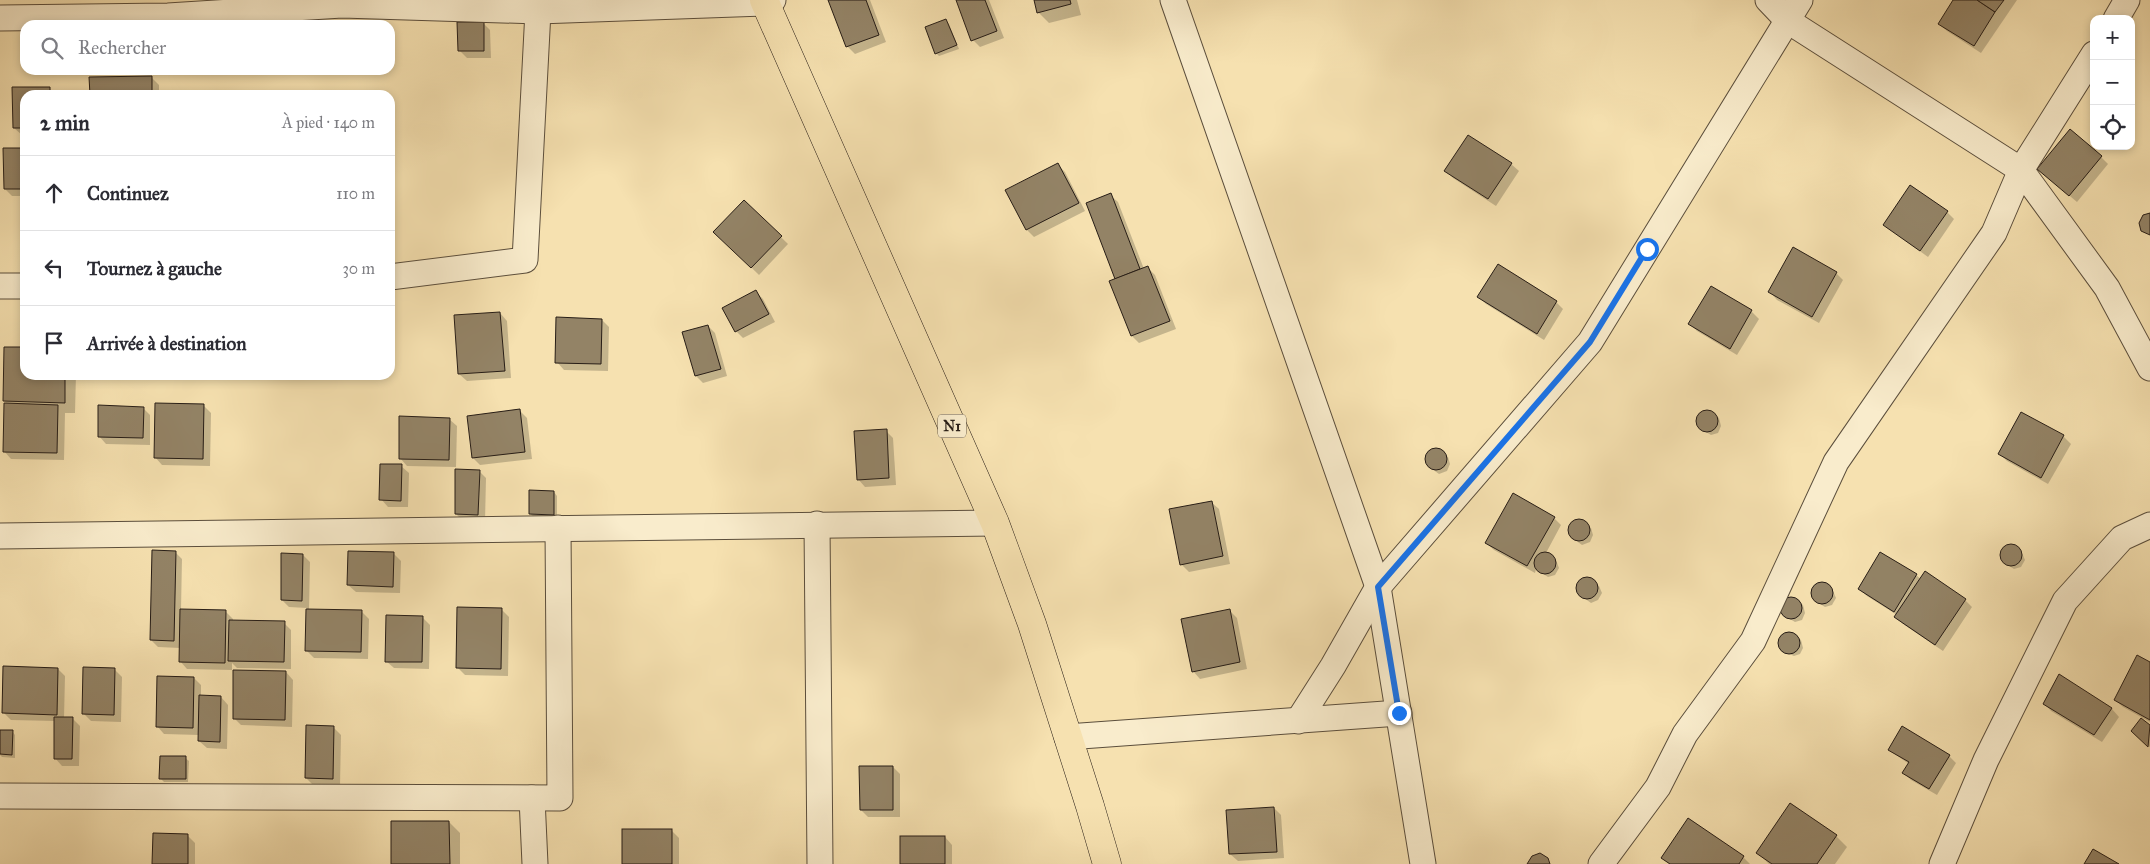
<!DOCTYPE html>
<html lang="fr">
<meta charset="utf-8">
<style>
:root{--surface:#fff;--page:#f2f2f3;--text:#2b2b33;--muted:#7c7c81;--line:#e1e1e2}
body{margin:0;font-family:"IM FELL Great Primer",serif;background:var(--page);color:var(--text)}
.controls{position:absolute;right:15px;top:15px;display:grid;overflow:hidden;border-radius:10px;box-shadow:0 2px 8px #0003}
.controls button{width:45px;height:45px;display:grid;place-items:center;padding:0;border:0;border-bottom:1px solid var(--line);background:var(--surface);color:var(--text);font:25px sans-serif}
.stop{position:absolute;width:15px;height:15px;margin:-11px;border:4px solid #1a73e8;border-radius:50%;background:#fff}
.stop.end{background:#1a73e8;border-color:#fff;box-shadow:0 1px 5px #0008}
.list{margin:0;padding:0;list-style:none}
h2{display:flex;justify-content:space-between;align-items:center;height:65px;margin:0;padding:0 20px;font-size:21px}
h2 small{font-size:16px;font-weight:400;color:var(--muted)}
.list li{display:grid;grid-template-columns:32px 1fr auto;gap:15px;align-items:center;box-sizing:border-box;height:75px;padding:0 20px;border-top:1px solid var(--line)}
.list b{display:block;font-size:19px;white-space:nowrap}
.list em{font-size:16px;font-style:normal;color:var(--muted)}
.icon{flex:none;width:28px;height:28px;fill:none;stroke:currentColor;stroke-width:2;stroke-linecap:round;stroke-linejoin:round}
.map{position:relative;flex:none;width:2150px;height:864px;overflow:hidden}
.search{position:absolute;background:var(--surface);box-shadow:0 2px 8px #0003;left:20px;top:20px;width:375px;height:55px;display:flex;align-items:center;gap:12px;box-sizing:border-box;padding:0 18px;border-radius:15px;color:var(--muted);font-size:19px}
.panel{position:absolute;background:var(--surface);box-shadow:0 2px 8px #0003;left:20px;top:90px;width:375px;height:290px;border-radius:15px}
.map>svg:first-child{display:block}
</style>
<div class="map">
<svg width="2150" height="864" viewBox="0 0 2150 864">
<rect width="100%" height="100%" fill="#f6e1b0"/>
<filter id="stains"><feTurbulence type="fractalNoise" baseFrequency=".004" numOctaves="4"/><feColorMatrix values="0 0 0 0 .2 0 0 0 0 .09 0 0 0 0 .02 0 0 0 .5 -.17"/></filter>
<radialGradient id="worn" r=".72"><stop offset=".6" stop-color="#630" stop-opacity="0"/><stop offset="1" stop-color="#630" stop-opacity=".3"/></radialGradient>
<!-- shadow -->
<g fill="#0003">
<path d="M 829,0 L 870,0 L 886,42 L 855,54 L 847,46 Z"/>
<path d="M 957,0 L 989,0 L 1004,38 L 980,47 L 973,40 Z"/>
<path d="M 1035,0 L 1077,0 L 1081,15 L 1049,23 L 1038,12 Z"/>
<path d="M 1954,0 L 2017,0 L 1981,53 L 1947,31 L 1939,24 Z"/>
<path d="M 946,20 L 949,24 L 959,49 L 939,56 L 936,53 Z"/>
<path d="M 483,23 L 490,30 L 491,58 L 467,58 L 460,51 Z"/>
<path d="M 151,77 L 159,85 L 159,95 L 91,95 Z"/>
<path d="M 13,88 L 49,88 L 56,95 L 25,95 L 25,135 L 22,135 L 14,128 Z"/>
<path d="M 25,149 L 25,196 L 12,196 L 5,189 Z"/>
<path d="M 2101,157 L 2108,164 L 2077,202 L 2046,176 Z"/>
<path d="M 1057,164 L 1065,172 L 1085,211 L 1034,237 L 1027,230 Z"/>
<path d="M 1511,164 L 1519,171 L 1496,206 L 1453,178 L 1446,171 Z"/>
<path d="M 1110,195 L 1118,202 L 1144,269 L 1148,268 L 1155,275 L 1176,329 L 1139,343 L 1132,336 L 1117,280 Z"/>
<path d="M 744,201 L 788,244 L 759,275 L 715,232 Z"/>
<path d="M 1947,212 L 1954,219 L 1928,257 L 1884,225 Z"/>
<path d="M 1836,273 L 1843,280 L 1819,323 L 1777,300 L 1770,292 Z"/>
<path d="M 1711,288 L 1752,312 L 1759,319 L 1737,355 L 1697,331 L 1690,324 Z"/>
<path d="M 756,292 L 763,299 L 775,322 L 743,338 L 736,331 Z"/>
<path d="M 1479,297 L 1556,302 L 1563,309 L 1544,340 L 1486,304 Z"/>
<path d="M 500,313 L 507,321 L 511,378 L 467,381 L 459,374 Z"/>
<path d="M 602,320 L 609,327 L 608,371 L 564,370 L 557,362 Z"/>
<path d="M 708,326 L 715,333 L 727,376 L 703,383 L 696,376 Z"/>
<path d="M 25,348 L 25,375 L 76,375 L 75,413 L 65,413 L 64,460 L 11,459 L 4,451 L 8,405 L 4,401 Z"/>
<path d="M 204,406 L 211,413 L 210,466 L 162,465 L 155,457 Z"/>
<path d="M 143,408 L 150,415 L 150,445 L 106,444 L 99,436 Z"/>
<path d="M 520,411 L 527,418 L 532,459 L 480,465 L 473,458 Z"/>
<path d="M 1708,411 L 1719,418 L 1721,426 L 1718,433 L 1711,435 L 1699,428 L 1697,420 L 1700,413 Z"/>
<path d="M 2021,413 L 2063,436 L 2071,444 L 2048,484 L 2007,461 L 1999,453 Z"/>
<path d="M 449,419 L 457,426 L 456,467 L 407,466 L 400,458 Z"/>
<path d="M 886,431 L 893,438 L 896,485 L 865,487 L 858,479 Z"/>
<path d="M 1436,449 L 1448,457 L 1450,464 L 1447,471 L 1439,474 L 1428,466 L 1426,458 L 1429,452 Z"/>
<path d="M 401,466 L 409,473 L 408,507 L 388,507 L 381,499 Z"/>
<path d="M 479,471 L 486,478 L 485,522 L 463,521 L 456,514 Z"/>
<path d="M 554,492 L 557,496 L 557,518 L 534,517 L 530,514 Z"/>
<path d="M 1211,502 L 1219,509 L 1230,564 L 1189,572 L 1181,564 Z"/>
<path d="M 1554,518 L 1561,525 L 1546,553 L 1556,560 L 1559,568 L 1555,575 L 1548,577 L 1536,569 L 1535,573 L 1494,550 L 1486,543 Z"/>
<path d="M 1580,520 L 1591,528 L 1593,535 L 1590,542 L 1582,545 L 1571,537 L 1569,530 L 1572,523 Z"/>
<path d="M 2011,545 L 2022,553 L 2025,560 L 2021,567 L 2014,569 L 2003,562 L 2000,554 L 2004,547 Z"/>
<path d="M 175,552 L 182,559 L 181,610 L 225,611 L 233,619 L 233,621 L 284,623 L 291,630 L 291,669 L 237,668 L 232,663 L 232,670 L 187,669 L 180,661 L 180,648 L 158,647 L 151,640 Z"/>
<path d="M 394,554 L 401,561 L 400,593 L 356,592 L 348,585 Z"/>
<path d="M 303,555 L 310,562 L 309,610 L 361,611 L 369,619 L 368,659 L 314,658 L 306,650 L 307,608 L 289,607 L 282,600 Z"/>
<path d="M 1916,575 L 1921,579 L 1965,600 L 1972,607 L 1943,651 L 1903,624 L 1895,617 L 1897,615 L 1867,596 L 1859,589 Z"/>
<path d="M 1588,578 L 1599,586 L 1602,593 L 1598,600 L 1591,603 L 1580,595 L 1577,587 L 1581,581 Z"/>
<path d="M 1822,583 L 1833,591 L 1836,598 L 1832,605 L 1825,607 L 1814,600 L 1811,592 L 1815,585 Z"/>
<path d="M 1792,598 L 1803,605 L 1805,613 L 1802,620 L 1795,622 L 1783,615 L 1781,607 L 1785,600 Z"/>
<path d="M 501,609 L 509,617 L 508,676 L 465,675 L 457,667 Z"/>
<path d="M 1229,610 L 1237,618 L 1247,669 L 1200,679 L 1193,671 Z"/>
<path d="M 422,617 L 430,625 L 429,669 L 394,668 L 386,661 Z"/>
<path d="M 1789,632 L 1801,640 L 1803,648 L 1800,654 L 1794,656 L 1782,651 L 1779,642 L 1782,635 Z"/>
<path d="M 2150,663 L 2150,722 L 2123,707 L 2115,700 Z"/>
<path d="M 58,669 L 65,676 L 64,718 L 72,718 L 80,726 L 79,766 L 62,766 L 55,758 L 55,721 L 11,720 L 4,713 Z"/>
<path d="M 114,669 L 122,677 L 121,722 L 91,721 L 83,713 Z"/>
<path d="M 286,672 L 293,680 L 292,727 L 241,725 L 234,718 Z"/>
<path d="M 2059,676 L 2112,709 L 2119,717 L 2102,742 L 2051,711 L 2044,703 Z"/>
<path d="M 194,678 L 201,685 L 201,697 L 221,697 L 228,705 L 227,749 L 207,748 L 199,741 L 199,735 L 164,734 L 157,726 Z"/>
<path d="M 2141,720 L 2150,727 L 2150,747 L 2132,731 Z"/>
<path d="M 333,727 L 341,735 L 340,786 L 313,785 L 306,778 Z"/>
<path d="M 0,731 L 12,731 L 15,735 L 15,758 L 2,757 L 0,755 Z"/>
<path d="M 1889,750 L 1949,756 L 1956,763 L 1937,795 L 1911,780 L 1904,773 L 1909,764 Z"/>
<path d="M 185,758 L 189,761 L 188,782 L 164,782 L 160,778 Z"/>
<path d="M 893,767 L 900,774 L 900,817 L 868,817 L 861,810 Z"/>
<path d="M 1274,808 L 1281,815 L 1284,858 L 1238,861 L 1230,854 Z"/>
<path d="M 449,822 L 460,833 L 460,864 L 393,864 Z"/>
<path d="M 671,830 L 679,838 L 679,864 L 624,864 Z"/>
<path d="M 188,836 L 195,843 L 195,864 L 154,864 Z"/>
<path d="M 1836,836 L 1847,847 L 1835,864 L 1769,864 L 1758,853 Z"/>
<path d="M 945,837 L 952,845 L 952,864 L 901,864 Z"/>
<path d="M 1743,857 L 1750,864 L 1669,864 L 1663,858 Z"/>
</g>
<!-- building -->
<g fill="#938366" stroke="#271d16">
<path d="M 828,0 L 866,0 L 879,35 L 846,47 Z"/>
<path d="M 956,0 L 985,0 L 997,31 L 971,41 Z"/>
<path d="M 1034,0 L 1070,0 L 1071,4 L 1037,13 Z"/>
<path d="M 1953,0 L 1977,0 L 1995,12 L 1974,46 L 1938,24 Z"/>
<path d="M 1977,0 L 2004,0 L 1995,12 Z"/>
<path d="M 946,19 L 957,45 L 935,54 L 925,27 Z"/>
<path d="M 457,22 L 484,22 L 484,51 L 458,51 Z"/>
<path d="M 152,76 L 152,95 L 90,95 L 89,77 Z"/>
<path d="M 12,87 L 50,87 L 50,95 L 25,95 L 25,128 L 13,128 Z"/>
<path d="M 2070,129 L 2102,156 L 2069,196 L 2037,169 Z"/>
<path d="M 1468,135 L 1512,163 L 1488,199 L 1444,171 Z"/>
<path d="M 3,148 L 25,148 L 25,189 L 4,189 Z"/>
<path d="M 1058,163 L 1079,203 L 1026,230 L 1005,190 Z"/>
<path d="M 1910,185 L 1948,211 L 1920,251 L 1883,225 Z"/>
<path d="M 1111,193 L 1140,269 L 1115,279 L 1086,203 Z"/>
<path d="M 744,200 L 782,236 L 751,268 L 713,232 Z"/>
<path d="M 2150,213 L 2150,235 L 2141,231 L 2139,223 L 2143,215 Z"/>
<path d="M 1793,247 L 1837,272 L 1812,317 L 1768,292 Z"/>
<path d="M 1498,264 L 1557,301 L 1537,334 L 1477,297 Z"/>
<path d="M 1148,266 L 1170,321 L 1131,336 L 1109,281 Z"/>
<path d="M 1711,286 L 1752,310 L 1730,349 L 1688,324 Z"/>
<path d="M 756,290 L 769,314 L 735,332 L 722,308 Z"/>
<path d="M 500,312 L 505,371 L 458,374 L 454,315 Z"/>
<path d="M 556,317 L 602,319 L 601,364 L 555,363 Z"/>
<path d="M 708,325 L 721,369 L 695,376 L 682,332 Z"/>
<path d="M 4,347 L 25,347 L 25,375 L 65,375 L 65,403 L 3,401 Z"/>
<path d="M 4,403 L 58,405 L 57,453 L 3,452 Z"/>
<path d="M 155,403 L 204,404 L 203,459 L 154,458 Z"/>
<path d="M 98,405 L 144,407 L 143,438 L 98,437 Z"/>
<path d="M 520,409 L 525,452 L 472,458 L 467,416 Z"/>
<circle cx="1707" cy="421" r="11"/>
<path d="M 2021,412 L 2064,435 L 2041,478 L 1998,454 Z"/>
<path d="M 399,416 L 450,418 L 449,460 L 399,459 Z"/>
<path d="M 887,429 L 889,478 L 857,480 L 854,431 Z"/>
<circle cx="1436" cy="459" r="11"/>
<path d="M 380,464 L 402,464 L 401,501 L 379,500 Z"/>
<path d="M 455,469 L 480,470 L 478,515 L 455,514 Z"/>
<path d="M 529,490 L 554,491 L 554,515 L 529,514 Z"/>
<path d="M 1513,493 L 1555,517 L 1527,566 L 1485,543 Z"/>
<path d="M 1212,501 L 1223,556 L 1180,565 L 1169,509 Z"/>
<circle cx="1579" cy="530" r="11"/>
<circle cx="2011" cy="555" r="11"/>
<path d="M 152,550 L 176,551 L 174,641 L 150,640 Z"/>
<path d="M 348,551 L 394,552 L 393,587 L 347,585 Z"/>
<path d="M 1880,552 L 1917,574 L 1894,612 L 1858,589 Z"/>
<circle cx="1545" cy="563" r="11"/>
<path d="M 281,553 L 303,554 L 302,601 L 281,600 Z"/>
<path d="M 1925,571 L 1966,599 L 1935,645 L 1894,617 Z"/>
<circle cx="1587" cy="588" r="11"/>
<circle cx="1822" cy="593" r="11"/>
<circle cx="1791" cy="608" r="11"/>
<path d="M 457,607 L 502,608 L 501,669 L 456,668 Z"/>
<path d="M 180,609 L 226,610 L 225,663 L 179,662 Z"/>
<path d="M 306,609 L 362,610 L 361,652 L 305,651 Z"/>
<path d="M 1230,609 L 1240,662 L 1192,672 L 1181,619 Z"/>
<path d="M 386,615 L 423,616 L 422,662 L 385,662 Z"/>
<path d="M 229,620 L 285,621 L 284,662 L 228,661 Z"/>
<circle cx="1789" cy="643" r="11"/>
<path d="M 2137,655 L 2150,662 L 2150,720 L 2114,700 Z"/>
<path d="M 3,666 L 58,668 L 57,715 L 2,713 Z"/>
<path d="M 83,667 L 115,668 L 114,715 L 82,714 Z"/>
<path d="M 233,670 L 286,671 L 285,720 L 233,719 Z"/>
<path d="M 2059,674 L 2112,708 L 2094,735 L 2043,704 Z"/>
<path d="M 157,676 L 194,677 L 193,728 L 156,727 Z"/>
<path d="M 199,695 L 221,696 L 220,742 L 198,741 Z"/>
<path d="M 54,717 L 73,717 L 72,759 L 54,759 Z"/>
<path d="M 2141,718 L 2150,725 L 2148,747 L 2131,731 Z"/>
<path d="M 306,725 L 334,726 L 333,779 L 305,778 Z"/>
<path d="M 1902,726 L 1950,755 L 1929,789 L 1902,773 L 1909,762 L 1888,750 Z"/>
<path d="M 0,730 L 13,730 L 12,755 L 0,754 Z"/>
<path d="M 160,756 L 186,756 L 186,779 L 159,779 Z"/>
<path d="M 859,766 L 893,766 L 893,810 L 860,810 Z"/>
<path d="M 1790,803 L 1837,835 L 1817,864 L 1772,864 L 1756,853 Z"/>
<path d="M 1274,807 L 1277,852 L 1229,854 L 1226,810 Z"/>
<path d="M 1688,818 L 1744,856 L 1739,864 L 1670,864 L 1661,858 Z"/>
<path d="M 391,821 L 449,821 L 450,864 L 391,864 Z"/>
<rect x="622" y="829" width="50" height="35"/>
<path d="M 153,833 L 188,834 L 188,864 L 152,864 Z"/>
<rect x="900" y="836" width="45" height="28"/>
<path d="M 2093,849 L 2119,864 L 2084,864 Z"/>
<path d="M 1540,853 L 1548,858 L 1550,864 L 1527,864 L 1532,856 Z"/>
</g>
<g fill="none" stroke-linecap="round" stroke-linejoin="round">
<defs>
<g id="street">
<path d="M 1173,0 L 1378,587 L 1423,864"/>
<path d="M 1768,0 L 1788,21 L 2021,170 L 2107,288 L 2150,368"/>
<path d="M 0,18 L 168,16 L 342,5 L 538,11 L 765,3 L 773,0"/>
<path d="M 2116,19 L 2127,0"/>
<path d="M 390,277 L 525,260 L 538,11"/>
<path d="M 0,286 L 25,286"/>
<path d="M 817,524 L 820,864"/>
<path d="M 0,536 L 995,523"/>
<path d="M 1298,721 L 1333,666 L 1378,587 L 1590,342 L 1800,0"/>
<path d="M 1067,737 L 1399,713"/>
<path d="M 0,796 L 560,798 L 558,528"/>
<path d="M 532,798 L 535,864"/>
<path d="M 1601,864 L 1658,787 L 1685,734 L 1753,641 L 1836,462 L 1994,233 L 2021,170 L 2094,54"/>
<path d="M 1942,864 L 1986,760 L 2065,601 L 2122,538 L 2150,525"/>
</g>
<path id="highway" d="M 764,0 L 995,523 L 1032,624 L 1090,806 L 1107,864"/>
</defs>
<!-- street casing -->
<use href="#street" stroke="#5b4e3c" stroke-width="27"/>
<!-- highway casing -->
<use href="#highway" stroke="#271d16" stroke-width="29"/>
<!-- street -->
<use href="#street" stroke="#f9eccc" stroke-width="25"/>
<!-- highway -->
<use href="#highway" stroke="#f6e1b0" stroke-width="28"/>
</g>
<g fill="none" stroke-linecap="round" stroke-linejoin="round">
<!-- route -->
<path stroke="#1a73e8" stroke-width="6" d="M 1399,713 L 1378,587 L 1590,342 L 1647,249"/>
</g>
<g text-anchor="middle" dominant-baseline="central" stroke-width="4" stroke-linejoin="round" paint-order="stroke">
<!-- shield labels -->
<rect fill="#f9eccc" stroke="#665b4d" stroke-width="1" x="938" y="414.5" width="28" height="23" rx="4"/>
<g font-size="14" font-weight="bold" fill="#271d16">
<text x="952" y="426">N1</text>
</g>
</g>
<rect width="100%" height="100%" filter="url(#stains)"/>
<rect width="100%" height="100%" fill="url(#worn)"/>
</svg>
<div class="controls">
<button>+</button>
<button>−</button>
<button><svg class="icon" aria-label="locate" viewBox="0 0 24 24"><circle cx="12" cy="12" r="6"/><path d="M12 2v4M12 18v4M2 12h4M18 12h4"/></svg></button>
</div>
<div class="stop" style="left:1647px;top:249px"></div>
<div class="stop end" style="left:1399px;top:713px"></div>
<div class="search"><svg class="icon" aria-label="search" viewBox="0 0 24 24"><circle cx="10" cy="10" r="6"/><path d="M15 15l6 6"/></svg>Rechercher</div>
<section class="panel">
<h2>2 min<small>À pied · 140 m</small></h2>
<ul class="list">
<li><svg class="icon" aria-label="ahead" viewBox="0 0 24 24"><path d="M12 20V5M6 11l6-6 6 6"/></svg><div><b>Continuez</b></div><em>110 m</em></li>
<li><svg class="icon" aria-label="left" viewBox="0 0 24 24"><path d="M17 20v-9H6M10 6l-5 5 5 5"/></svg><div><b>Tournez à gauche</b></div><em>30 m</em></li>
<li><svg class="icon" aria-label="arrive" viewBox="0 0 24 24"><path d="M6 21V4h12l-3 4 3 4H6"/></svg><div><b>Arrivée à destination</b></div></li>
</ul>
</section>
</div>
